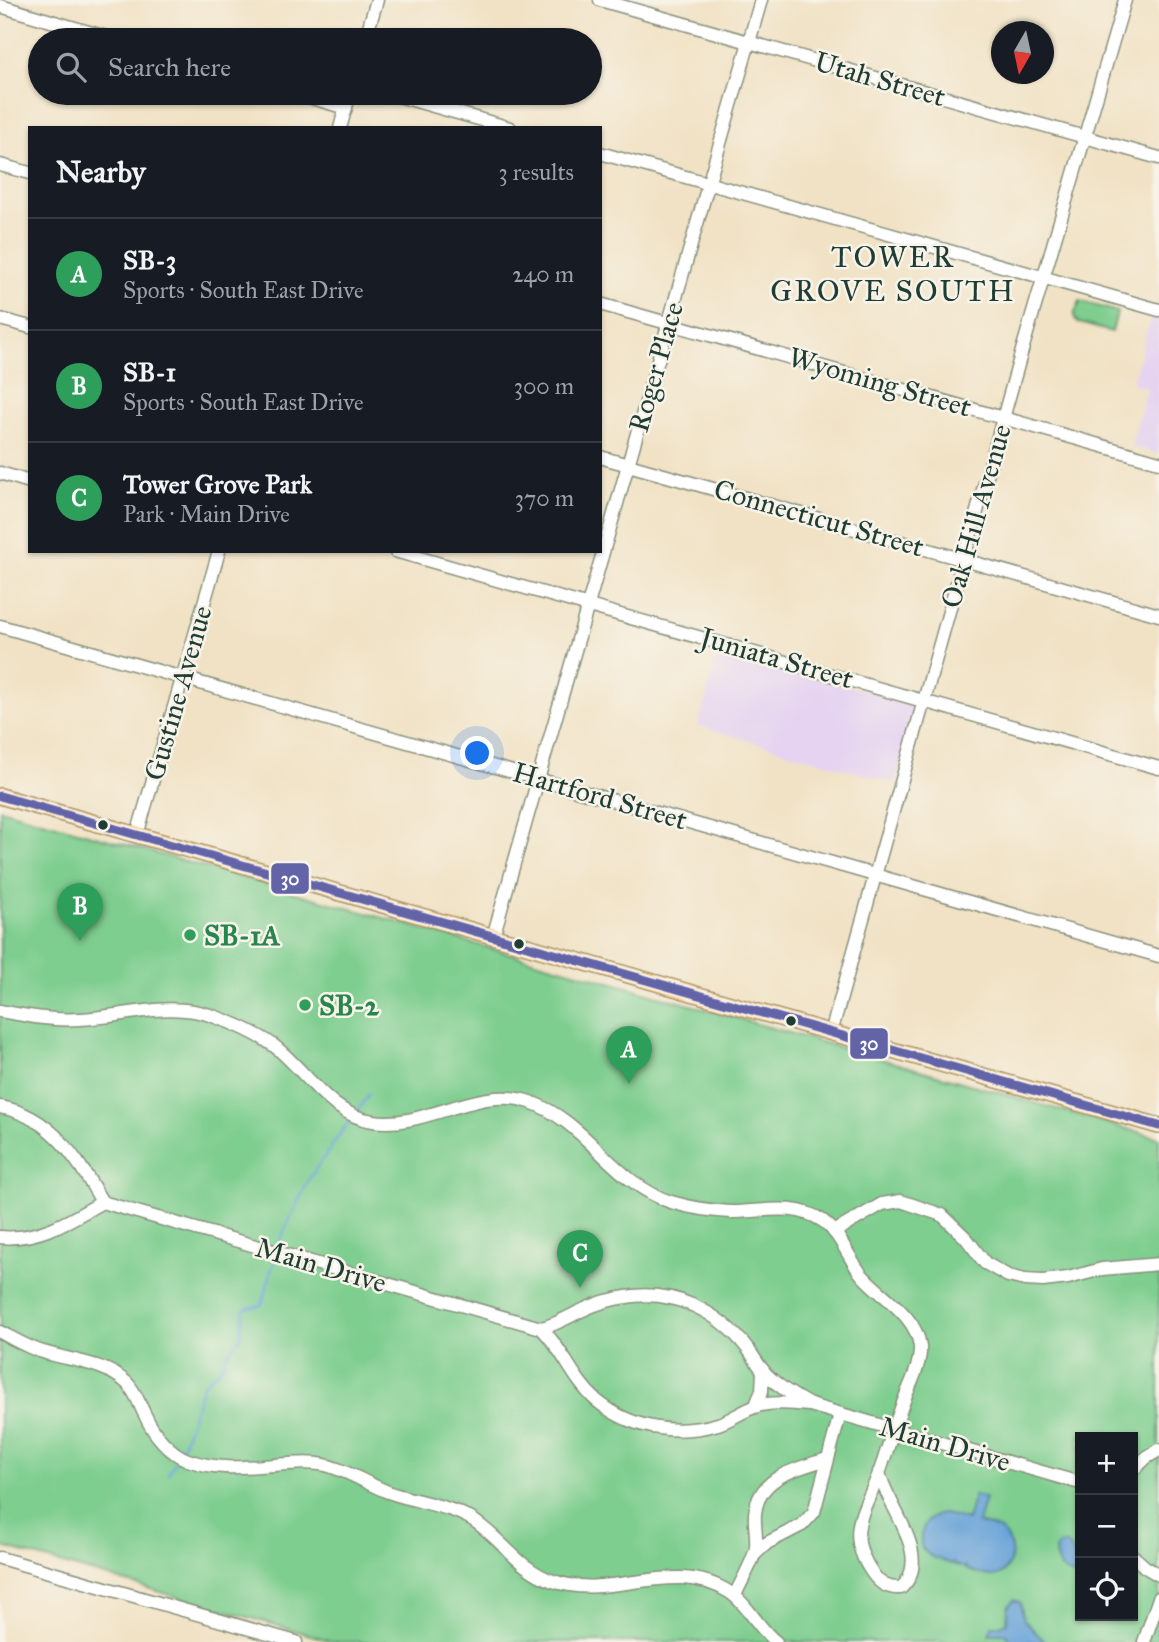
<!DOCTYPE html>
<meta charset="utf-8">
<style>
:root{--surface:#171b24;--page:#242831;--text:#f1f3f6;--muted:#9ea1a6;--line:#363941;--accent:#d93025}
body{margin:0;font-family:"IM FELL Great Primer",serif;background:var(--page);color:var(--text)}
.controls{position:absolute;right:21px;bottom:21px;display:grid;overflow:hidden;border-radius:0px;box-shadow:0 2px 5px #0004}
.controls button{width:63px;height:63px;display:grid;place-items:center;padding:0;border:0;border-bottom:2px solid var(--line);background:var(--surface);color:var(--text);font:35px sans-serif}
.compass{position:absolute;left:991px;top:21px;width:63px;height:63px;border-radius:50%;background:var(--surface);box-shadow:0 2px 5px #0004;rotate:189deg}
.you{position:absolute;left:478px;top:754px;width:24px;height:24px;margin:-18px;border:5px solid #fff;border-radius:50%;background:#1a73e8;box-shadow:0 0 0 10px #1a73e833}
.badge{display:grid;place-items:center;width:46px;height:46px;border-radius:50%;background:var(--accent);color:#fff;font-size:23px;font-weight:700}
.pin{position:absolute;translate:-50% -58px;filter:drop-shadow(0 2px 4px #0008)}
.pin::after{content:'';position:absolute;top:37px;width:24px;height:21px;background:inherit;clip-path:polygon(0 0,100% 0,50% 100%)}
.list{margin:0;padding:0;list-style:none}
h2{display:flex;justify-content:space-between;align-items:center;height:91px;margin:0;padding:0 28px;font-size:30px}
h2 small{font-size:23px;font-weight:400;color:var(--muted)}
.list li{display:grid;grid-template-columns:46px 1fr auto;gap:21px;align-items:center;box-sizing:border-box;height:112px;padding:0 28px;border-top:2px solid var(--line)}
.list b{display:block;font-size:26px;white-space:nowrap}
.list p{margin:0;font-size:23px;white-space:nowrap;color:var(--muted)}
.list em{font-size:23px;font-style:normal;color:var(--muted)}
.icon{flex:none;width:38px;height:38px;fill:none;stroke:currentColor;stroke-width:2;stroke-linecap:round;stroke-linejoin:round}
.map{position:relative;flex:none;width:1159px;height:1642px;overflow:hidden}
.search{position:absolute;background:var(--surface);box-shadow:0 2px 5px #0004;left:28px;top:28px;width:574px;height:77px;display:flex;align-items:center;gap:18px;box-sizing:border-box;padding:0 24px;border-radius:38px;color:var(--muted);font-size:26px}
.panel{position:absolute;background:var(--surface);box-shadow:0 2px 5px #0004;left:28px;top:126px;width:574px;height:427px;border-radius:0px}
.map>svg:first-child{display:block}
</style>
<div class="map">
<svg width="1159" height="1642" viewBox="0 0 1159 1642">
<rect width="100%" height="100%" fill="#f7f3e8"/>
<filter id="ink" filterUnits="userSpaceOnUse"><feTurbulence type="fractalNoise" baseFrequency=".0143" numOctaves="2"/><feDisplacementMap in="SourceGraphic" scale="14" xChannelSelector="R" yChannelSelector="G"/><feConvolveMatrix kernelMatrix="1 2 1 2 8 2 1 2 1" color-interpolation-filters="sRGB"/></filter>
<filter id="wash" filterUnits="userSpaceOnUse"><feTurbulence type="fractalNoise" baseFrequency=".00686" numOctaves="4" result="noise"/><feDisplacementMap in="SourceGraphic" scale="28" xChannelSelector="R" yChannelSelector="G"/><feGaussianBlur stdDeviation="1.57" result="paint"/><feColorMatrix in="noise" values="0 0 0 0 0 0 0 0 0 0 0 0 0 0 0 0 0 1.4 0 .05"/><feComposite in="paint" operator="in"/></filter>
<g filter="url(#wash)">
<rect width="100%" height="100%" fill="#f1e2c5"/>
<!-- built -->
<g fill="#e5d3f1">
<path d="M 1151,316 L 1159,318 L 1159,454 L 1131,446 L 1147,388 L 1132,383 Z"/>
<path d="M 720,648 L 910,704 L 914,709 L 913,720 L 895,783 L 698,726 Z"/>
</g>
<!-- green -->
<g fill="#7ece8f" stroke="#4e8662" stroke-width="2" fill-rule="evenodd">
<path d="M 1080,301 L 1117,312 L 1112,332 L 1079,323 L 1075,319 L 1074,314 Z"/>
<path d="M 0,809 L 1159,1138 L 1159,1642 L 335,1642 L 0,1546 ZM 1080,1437 L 1133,1437 L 1133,1616 L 1080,1616 Z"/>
</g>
<!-- water -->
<g fill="#67a3d8" stroke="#437086" stroke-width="2">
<path d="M 974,1495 L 985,1498 L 978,1523 C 984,1525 993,1526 1000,1530 C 1016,1540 1016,1572 994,1576 C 985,1577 975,1572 966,1569 L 966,1567 L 965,1568 L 953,1564 L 953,1562 L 951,1564 L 930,1556 L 922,1548 C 918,1533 926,1514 944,1514 C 951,1515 960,1518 967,1520 Z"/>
<path d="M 1065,1544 C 1073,1547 1073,1557 1080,1562 L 1080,1575 C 1065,1576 1055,1566 1055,1550 L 1059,1545 Z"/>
<path d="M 1014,1600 L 1020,1602 L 1024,1620 L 1045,1642 L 1011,1642 L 1006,1634 L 989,1634 L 992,1626 L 1000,1626 L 1007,1623 L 1008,1607 Z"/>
</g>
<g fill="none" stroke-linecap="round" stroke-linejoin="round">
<!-- stream -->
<g stroke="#67a3d8" stroke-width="2.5">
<path d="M 358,1110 L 369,1094"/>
<path d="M 279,1242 L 309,1179 L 349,1121"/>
<path d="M 181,1449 L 204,1383 L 221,1368 L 226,1355 L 240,1338 L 244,1310 L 247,1308 L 262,1305 L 263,1302 L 273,1264"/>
<path d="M 168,1474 L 175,1462"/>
</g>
</g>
</g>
<g filter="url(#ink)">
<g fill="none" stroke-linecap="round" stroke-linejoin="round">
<defs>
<g id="minor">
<path d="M 600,0 L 1159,158"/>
<path d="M 0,6 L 116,40"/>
<path d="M 365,40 L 377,0"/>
<path d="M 295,93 L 346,108"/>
<path d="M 388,93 L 510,128"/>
<path d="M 340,128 L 350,93"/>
<path d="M 600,153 L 1159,310"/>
<path d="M 0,165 L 30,173"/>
<path d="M 600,304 L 1159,462"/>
<path d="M 0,319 L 30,327"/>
<path d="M 600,457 L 1159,615"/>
<path d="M 0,473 L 30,482"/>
<path d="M 395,551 L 1159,768"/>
<path d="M 0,626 L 1159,956"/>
<path d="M 137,835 L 219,551"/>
<path d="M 493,937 L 761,0"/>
<path d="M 0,1011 C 27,1016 53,1021 80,1019 C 124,1017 169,1000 213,1016 C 233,1023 256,1033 273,1045 C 306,1070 329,1115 373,1121 C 427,1129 478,1084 530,1102 C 586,1121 614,1184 671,1202 C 691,1208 711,1211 731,1212 C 762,1212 795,1202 823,1221 C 841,1234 848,1258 862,1275 C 881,1297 917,1315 920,1347 C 921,1364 911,1382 905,1398 C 896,1421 889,1444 881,1468 C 867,1509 842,1530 873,1574 C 880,1584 888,1589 901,1588 C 935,1557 885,1503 879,1472"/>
<path d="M 831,1033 L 1023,347 L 1125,0"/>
<path d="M 0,1107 C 52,1116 78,1160 102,1202 C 71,1220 38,1241 0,1237"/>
<path d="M 102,1202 L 541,1328 C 557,1325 569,1316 585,1309 C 598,1303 611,1299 626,1297 C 674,1289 718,1311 748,1349 C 754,1357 759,1367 767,1375 C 779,1387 795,1397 810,1405 C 793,1404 774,1401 757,1406 C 744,1410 731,1420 718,1424 C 676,1436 630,1429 596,1400 C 573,1380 563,1349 541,1328"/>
<path d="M 834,1232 L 882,1204 L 901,1201 L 942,1215 L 966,1238 L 985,1263 L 1008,1276 L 1025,1280 L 1043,1281 L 1068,1278 L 1102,1269 L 1159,1264"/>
<path d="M 0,1332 C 14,1339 28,1348 43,1352 C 71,1361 104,1362 127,1383 C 136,1392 139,1404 145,1415 C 153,1433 169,1453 188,1460 C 221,1472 254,1466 288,1464 C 300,1463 313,1462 325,1465 C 347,1470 367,1484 388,1492 C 415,1502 449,1505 473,1520 C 502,1539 519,1570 553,1581 C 612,1601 673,1557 729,1592 C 747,1603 758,1628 776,1642"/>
<path d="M 810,1405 L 1080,1483"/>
<path d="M 755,1407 L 762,1391 L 763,1370"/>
<path d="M 1133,1470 L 1147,1457 L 1159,1450"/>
<path d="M 755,1554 L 767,1543 L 802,1525 L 814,1512 L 840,1414"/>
<path d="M 1133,1556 L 1145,1567 L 1159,1575"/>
<path d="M 0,1558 L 296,1642"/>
<path d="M 735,1596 C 740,1582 755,1560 756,1546 C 757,1535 754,1525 755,1514 C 758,1476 797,1469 827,1459"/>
<path d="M 1144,1642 L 1159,1598"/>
</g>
<path id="major" d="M 0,796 L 1159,1126"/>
</defs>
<!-- minor casing -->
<use href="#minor" stroke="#88907c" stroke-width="15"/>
<!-- major casing -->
<use href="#major" stroke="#88907c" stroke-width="18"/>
<!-- minor -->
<use href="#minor" stroke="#fff" stroke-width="12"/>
<!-- major -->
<use href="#major" stroke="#fcbd6e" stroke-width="16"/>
<defs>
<path id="bus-1" d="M 0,796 L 1159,1126"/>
</defs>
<!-- bus-1 casing -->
<use href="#bus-1" stroke="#f7f3e8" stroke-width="14"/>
<!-- bus-1 -->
<use href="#bus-1" stroke="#6364a8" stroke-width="9"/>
</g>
</g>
<!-- markers -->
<g fill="#1f3d34" stroke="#f7f3e8" stroke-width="2.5">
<circle cx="103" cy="825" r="6"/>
<circle cx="519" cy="944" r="6"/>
<circle cx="791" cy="1021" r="6"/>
</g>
<g fill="#2e9e5b" stroke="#f7f3e8" stroke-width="2.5">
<circle cx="190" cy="935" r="7"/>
<circle cx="305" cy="1005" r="7"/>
</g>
<g text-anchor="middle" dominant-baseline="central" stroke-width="5" stroke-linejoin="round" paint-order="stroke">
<!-- street labels -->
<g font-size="28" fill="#1f3d34" stroke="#f7f3e8">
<text transform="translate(880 79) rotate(16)">Utah Street</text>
<text transform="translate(656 367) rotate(-74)">Roger Place</text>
<text transform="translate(880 382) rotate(16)">Wyoming Street</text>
<text transform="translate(976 516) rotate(-74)">Oak Hill Avenue</text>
<text transform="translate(819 518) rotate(16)">Connecticut Street</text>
<text transform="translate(777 658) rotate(16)">Juniata Street</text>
<text transform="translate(178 693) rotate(-74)">Gustine Avenue</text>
<text transform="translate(600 796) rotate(16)">Hartford Street</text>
<text transform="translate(321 1265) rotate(16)">Main Drive</text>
<text transform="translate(945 1444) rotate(16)">Main Drive</text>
</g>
<!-- leisure labels -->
<g font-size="28" font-weight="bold" fill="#27864d" stroke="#f7f3e8" text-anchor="start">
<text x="204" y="935">SB-1A</text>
<text x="319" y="1005">SB-2</text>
</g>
<!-- neighbourhood labels -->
<g font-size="30" letter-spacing="2" fill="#1f3d34" stroke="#f7f3e8">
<text x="893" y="257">TOWER<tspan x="893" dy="34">GROVE SOUTH</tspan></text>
</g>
</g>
<g stroke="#f7f3e8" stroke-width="2.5">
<rect x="270" y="862" width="40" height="33" rx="7" fill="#6364a8"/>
<rect x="849" y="1027" width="40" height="33" rx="7" fill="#6364a8"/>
</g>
<g font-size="19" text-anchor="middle" font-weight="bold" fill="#fff">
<text x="290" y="885">30</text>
<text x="869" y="1050">30</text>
</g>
</svg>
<div class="controls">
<button>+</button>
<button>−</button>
<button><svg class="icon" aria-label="locate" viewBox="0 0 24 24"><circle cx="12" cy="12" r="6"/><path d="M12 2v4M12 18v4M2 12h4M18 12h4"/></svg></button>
</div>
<svg class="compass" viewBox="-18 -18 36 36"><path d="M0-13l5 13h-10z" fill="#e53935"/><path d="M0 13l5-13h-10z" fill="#9ea1a6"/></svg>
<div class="you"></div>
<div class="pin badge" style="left:629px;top:1084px;background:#2e9e5b">A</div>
<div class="pin badge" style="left:80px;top:941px;background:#2e9e5b">B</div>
<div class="pin badge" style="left:580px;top:1288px;background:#2e9e5b">C</div>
<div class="search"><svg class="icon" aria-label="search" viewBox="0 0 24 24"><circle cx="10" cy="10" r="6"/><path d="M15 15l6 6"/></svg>Search here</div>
<section class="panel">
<h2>Nearby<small>3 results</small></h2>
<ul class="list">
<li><span class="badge" style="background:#2e9e5b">A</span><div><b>SB-3</b><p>Sports · South East Drive</p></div><em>240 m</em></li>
<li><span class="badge" style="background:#2e9e5b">B</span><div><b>SB-1</b><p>Sports · South East Drive</p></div><em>300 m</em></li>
<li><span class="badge" style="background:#2e9e5b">C</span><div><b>Tower Grove Park</b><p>Park · Main Drive</p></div><em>370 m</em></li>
</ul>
</section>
</div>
